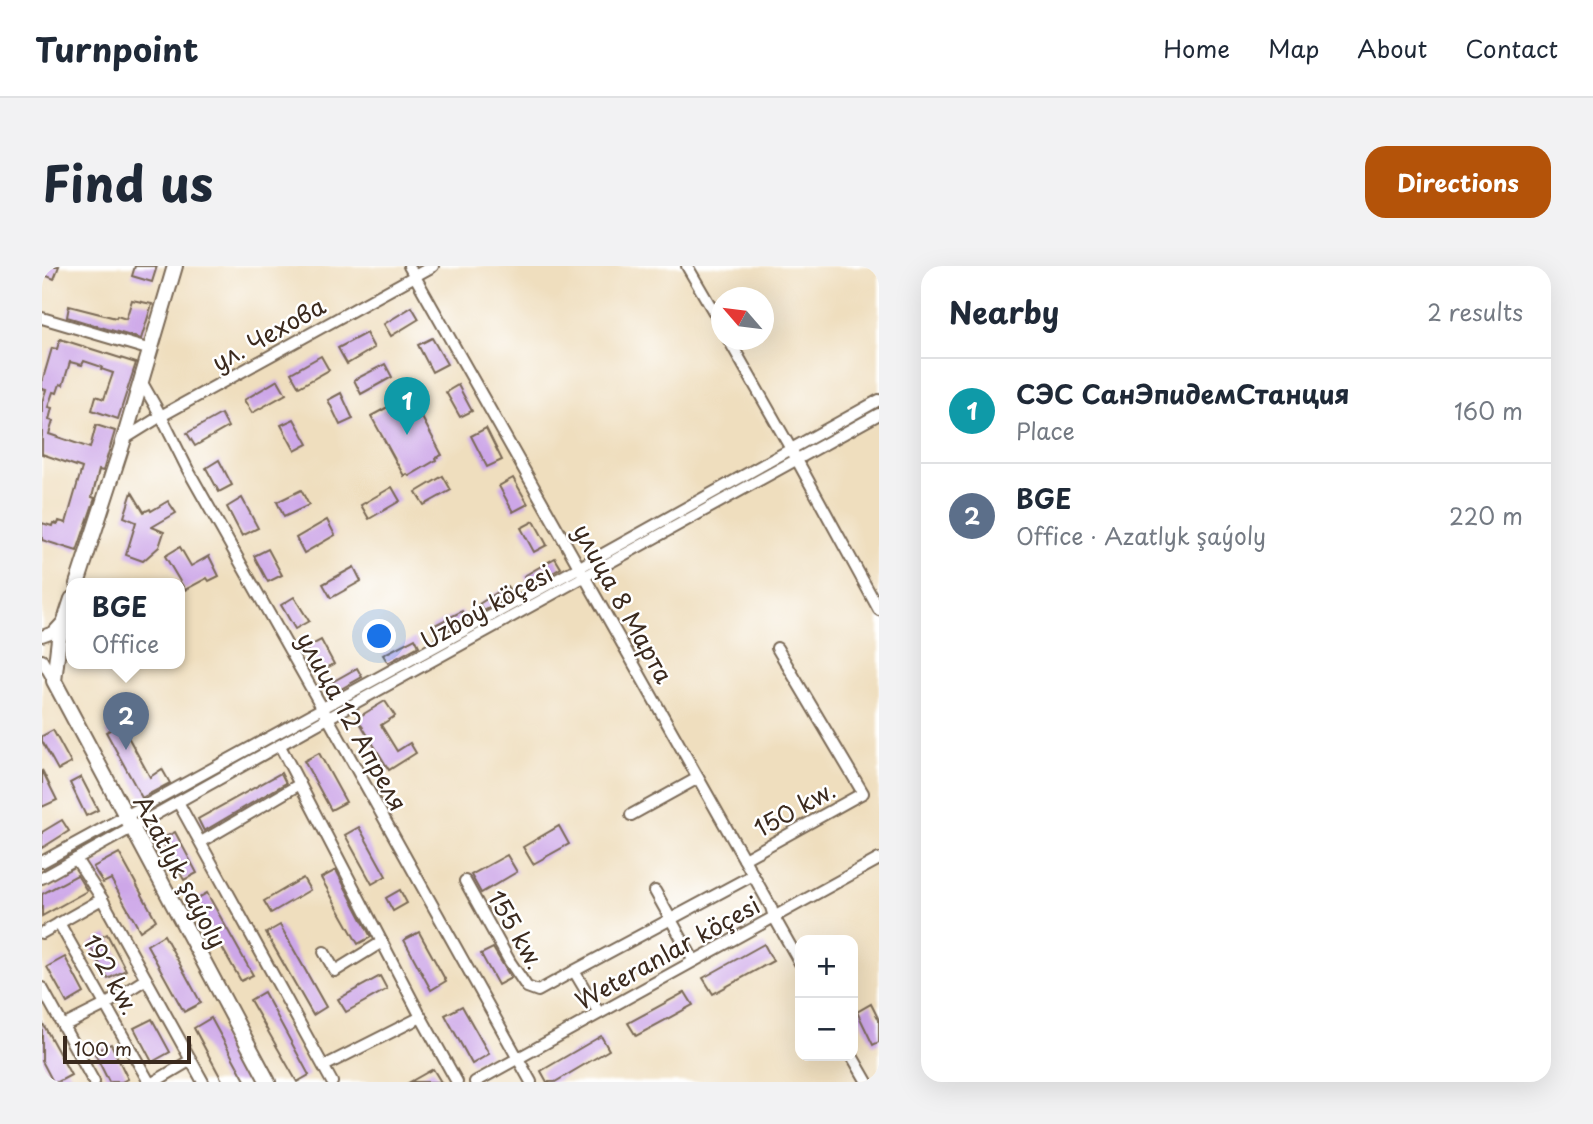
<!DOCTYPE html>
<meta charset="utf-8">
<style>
:root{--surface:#fff;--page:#f2f2f3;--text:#1f2937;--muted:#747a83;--line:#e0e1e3;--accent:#b45309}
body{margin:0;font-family:"Playpen Sans",sans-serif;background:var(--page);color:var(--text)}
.controls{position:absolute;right:21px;bottom:21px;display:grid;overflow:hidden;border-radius:14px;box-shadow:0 7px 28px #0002}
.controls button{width:63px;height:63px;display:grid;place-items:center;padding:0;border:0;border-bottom:2px solid var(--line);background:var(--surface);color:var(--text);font:35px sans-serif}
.compass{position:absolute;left:669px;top:21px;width:63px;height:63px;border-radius:50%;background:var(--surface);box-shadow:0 7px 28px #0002;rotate:298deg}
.scale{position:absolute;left:21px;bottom:18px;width:128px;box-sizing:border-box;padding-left:7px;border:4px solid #3b2a1e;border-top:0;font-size:19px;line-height:24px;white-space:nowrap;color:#3b2a1e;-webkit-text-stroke:5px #fff;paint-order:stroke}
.you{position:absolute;left:338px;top:371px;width:24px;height:24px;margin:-18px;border:5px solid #fff;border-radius:50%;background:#1a73e8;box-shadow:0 0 0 10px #1a73e833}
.badge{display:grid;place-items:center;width:46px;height:46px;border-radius:50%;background:var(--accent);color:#fff;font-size:23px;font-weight:700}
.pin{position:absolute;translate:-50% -58px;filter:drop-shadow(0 2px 4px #0008)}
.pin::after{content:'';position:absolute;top:37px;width:24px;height:21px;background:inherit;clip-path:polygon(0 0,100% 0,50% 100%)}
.popup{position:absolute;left:24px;top:312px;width:119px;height:91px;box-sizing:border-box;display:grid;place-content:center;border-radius:14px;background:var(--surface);filter:drop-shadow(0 2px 5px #0005);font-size:23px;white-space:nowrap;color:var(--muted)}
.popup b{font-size:26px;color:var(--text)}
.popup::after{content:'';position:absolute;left:50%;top:100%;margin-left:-14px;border:14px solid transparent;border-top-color:var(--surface)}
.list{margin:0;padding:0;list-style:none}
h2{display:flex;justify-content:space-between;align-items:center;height:91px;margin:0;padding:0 28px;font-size:30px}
h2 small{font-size:23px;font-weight:400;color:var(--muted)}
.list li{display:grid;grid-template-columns:46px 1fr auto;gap:21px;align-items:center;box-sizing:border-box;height:105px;padding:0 28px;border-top:2px solid var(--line)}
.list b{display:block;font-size:26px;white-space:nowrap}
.list p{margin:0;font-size:23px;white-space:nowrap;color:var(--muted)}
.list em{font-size:23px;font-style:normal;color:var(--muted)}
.map{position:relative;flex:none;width:837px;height:816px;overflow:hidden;border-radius:21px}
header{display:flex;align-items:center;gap:42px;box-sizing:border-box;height:98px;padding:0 35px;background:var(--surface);border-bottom:2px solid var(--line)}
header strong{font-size:33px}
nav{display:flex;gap:38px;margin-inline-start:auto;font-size:24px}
.intro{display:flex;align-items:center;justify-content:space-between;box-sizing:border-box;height:168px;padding:0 42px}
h1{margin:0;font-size:49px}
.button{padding:18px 32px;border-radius:21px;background:var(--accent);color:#fff;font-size:24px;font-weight:700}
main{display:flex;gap:42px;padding:0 42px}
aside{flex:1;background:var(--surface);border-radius:21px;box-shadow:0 7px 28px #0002}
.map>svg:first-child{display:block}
</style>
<header>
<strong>Turnpoint</strong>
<nav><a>Home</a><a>Map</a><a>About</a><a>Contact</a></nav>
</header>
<div class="intro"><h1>Find us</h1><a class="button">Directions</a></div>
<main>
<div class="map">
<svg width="837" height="816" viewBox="0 0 837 816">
<rect width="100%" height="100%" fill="#fff"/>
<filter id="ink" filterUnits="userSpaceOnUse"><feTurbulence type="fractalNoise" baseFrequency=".0143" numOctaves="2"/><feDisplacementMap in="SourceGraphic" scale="14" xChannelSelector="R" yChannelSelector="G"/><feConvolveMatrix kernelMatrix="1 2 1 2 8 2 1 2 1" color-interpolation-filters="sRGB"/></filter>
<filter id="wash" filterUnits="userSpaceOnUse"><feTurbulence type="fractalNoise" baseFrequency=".00686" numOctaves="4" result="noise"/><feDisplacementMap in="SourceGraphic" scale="28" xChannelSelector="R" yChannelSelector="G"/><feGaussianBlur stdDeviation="1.57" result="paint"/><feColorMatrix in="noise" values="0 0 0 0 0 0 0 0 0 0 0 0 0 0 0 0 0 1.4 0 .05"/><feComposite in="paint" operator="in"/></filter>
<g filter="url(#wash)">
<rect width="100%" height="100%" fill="#efdebe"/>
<g id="blocks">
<!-- building -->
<g fill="#cda7e8">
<path d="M 0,0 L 17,0 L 12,13 L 0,8 Z"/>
<path d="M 93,0 L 115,0 L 110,16 L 90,10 Z"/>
<path d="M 90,34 L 110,38 L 99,73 L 25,51 L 27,40 L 74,52 L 75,50 L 84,53 Z"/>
<path d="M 370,41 L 377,53 L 349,70 L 342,58 Z"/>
<path d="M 324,67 L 332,82 L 305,98 L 296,82 Z"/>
<path d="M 390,72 L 405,98 L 390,106 L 376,79 Z"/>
<path d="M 18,73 L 94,97 L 76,153 L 50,144 L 54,130 L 62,133 L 71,107 L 59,103 L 60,101 L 42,95 L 40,99 L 28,96 L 21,119 L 18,118 L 15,127 L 11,126 L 6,141 L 10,142 L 7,154 L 11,155 L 7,168 L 48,182 L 54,159 L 73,165 L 61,205 L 57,204 L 50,231 L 53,232 L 35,285 L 0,274 L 0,257 L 10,260 L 11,257 L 16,258 L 17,255 L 24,257 L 40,202 L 0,188 L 0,136 L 4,124 L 0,123 L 0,116 L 10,82 L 15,83 Z"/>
<path d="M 279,90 L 287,104 L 257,121 L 249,107 Z"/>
<path d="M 343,98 L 350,111 L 319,128 L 312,114 Z"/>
<path d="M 236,114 L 244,128 L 210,147 L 202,134 Z"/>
<path d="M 416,119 L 430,145 L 418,151 L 404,126 Z"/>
<path d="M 299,127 L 311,153 L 298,159 L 286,134 Z"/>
<path d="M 368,129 L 400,189 L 393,192 L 394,194 L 367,210 L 365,208 L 362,210 L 329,150 Z"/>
<path d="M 179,148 L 186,161 L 153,180 L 145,167 Z"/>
<path d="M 252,153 L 266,178 L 253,185 L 239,159 Z"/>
<path d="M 444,162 L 460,194 L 445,201 L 429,170 Z"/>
<path d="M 177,194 L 190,219 L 177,226 L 164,202 Z"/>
<path d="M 401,210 L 409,224 L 382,239 L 374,226 Z"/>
<path d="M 471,212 L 486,238 L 471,246 L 457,220 Z"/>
<path d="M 350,221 L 358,235 L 327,253 L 319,239 Z"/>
<path d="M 259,224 L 267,239 L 242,251 L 235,236 Z"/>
<path d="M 90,226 L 102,246 L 108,243 L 109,245 L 126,235 L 134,247 L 110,261 L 122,266 L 117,281 L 101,295 L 84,289 L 94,256 L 82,251 Z"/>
<path d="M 200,232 L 216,262 L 200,270 L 185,241 Z"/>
<path d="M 285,254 L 293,269 L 262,287 L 254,272 Z"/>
<path d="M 492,255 L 505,279 L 492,286 L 479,262 Z"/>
<path d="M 138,281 L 149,300 L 167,290 L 177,310 L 167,315 L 165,312 L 143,324 L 123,290 Z"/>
<path d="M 226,283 L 240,309 L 226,316 L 212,290 Z"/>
<path d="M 513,292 L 519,302 L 488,320 L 482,310 Z"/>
<path d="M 312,301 L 319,315 L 289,332 L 281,318 Z"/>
<path d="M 465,320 L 471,329 L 442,345 L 437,338 Z"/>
<path d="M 252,331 L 267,355 L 253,363 L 239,339 Z"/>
<path d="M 420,345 L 424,354 L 394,371 L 389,361 Z"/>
<path d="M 373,372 L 377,380 L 346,397 L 341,389 Z"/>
<path d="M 279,374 L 292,398 L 277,406 L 264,382 Z"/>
<path d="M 315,402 L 320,411 L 290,428 L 285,419 Z"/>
<path d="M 343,435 L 353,450 L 339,459 L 355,485 L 368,477 L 374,487 L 347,504 L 315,452 Z"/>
<path d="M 79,458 L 108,511 L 120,503 L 128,517 L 100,532 L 64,466 Z"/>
<path d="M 11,464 L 29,497 L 16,504 L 0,475 L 0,470 Z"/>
<path d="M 277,487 L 304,536 L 289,544 L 262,495 Z"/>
<path d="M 0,504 L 15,534 L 0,541 Z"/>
<path d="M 239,507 L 244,517 L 162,565 L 156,553 Z"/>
<path d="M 39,511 L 56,544 L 44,550 L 28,517 Z"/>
<path d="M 20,554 L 27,565 L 0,582 L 0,566 Z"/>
<path d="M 517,560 L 527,578 L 491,598 L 481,581 Z"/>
<path d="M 317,561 L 344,610 L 330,618 L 303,569 Z"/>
<path d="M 133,566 L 155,607 L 142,614 L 119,573 Z"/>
<path d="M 77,587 L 114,654 L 98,665 L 69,613 L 61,617 L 51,601 Z"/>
<path d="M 465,589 L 475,606 L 439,627 L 429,609 Z"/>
<path d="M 294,604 L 329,671 L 316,678 L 279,612 Z"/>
<path d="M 35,609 L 45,625 L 0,650 L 0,628 Z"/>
<path d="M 261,612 L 268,624 L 229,647 L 222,635 Z"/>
<path d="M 358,624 L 365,637 L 351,645 L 344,632 Z"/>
<path d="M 165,627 L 211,709 L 199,715 L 153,634 Z"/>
<path d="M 238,659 L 284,741 L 271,749 L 224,667 Z"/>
<path d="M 377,666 L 404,715 L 389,724 L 362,674 Z"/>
<path d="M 65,668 L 84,704 L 66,713 L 47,678 Z"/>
<path d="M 122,669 L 159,737 L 142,746 L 105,679 Z"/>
<path d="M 722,678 L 731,695 L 671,728 L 661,712 Z"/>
<path d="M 451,682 L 469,712 L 456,719 L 439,688 Z"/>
<path d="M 23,691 L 42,727 L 25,737 L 5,701 Z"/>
<path d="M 338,710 L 345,723 L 304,746 L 296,733 Z"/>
<path d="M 222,726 L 267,809 L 255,816 L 208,734 Z"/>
<path d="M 643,726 L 651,739 L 594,770 L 586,757 Z"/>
<path d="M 829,738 L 837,754 L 837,776 L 831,779 L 815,746 Z"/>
<path d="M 420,740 L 447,788 L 430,798 L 403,749 Z"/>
<path d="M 169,752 L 204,816 L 181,816 L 152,762 Z"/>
<path d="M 110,753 L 128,786 L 110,796 L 92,762 Z"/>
<path d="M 0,756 L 29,809 L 16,816 L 11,816 L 0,795 Z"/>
<path d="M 559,770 L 567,784 L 513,816 L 505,816 L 499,805 Z"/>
<path d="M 69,778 L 86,813 L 80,816 L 67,816 L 52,786 Z"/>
<path d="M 391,803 L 399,816 L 368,816 Z"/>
</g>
</g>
</g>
<g filter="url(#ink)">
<use href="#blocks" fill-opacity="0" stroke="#7a6956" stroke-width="2"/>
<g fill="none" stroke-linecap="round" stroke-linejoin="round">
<defs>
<g id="minor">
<path d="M 367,0 L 729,641 L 732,651 L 758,697"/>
<path d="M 645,0 L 680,60"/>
<path d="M 0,52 L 109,84"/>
<path d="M 687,74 L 749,183 L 837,344"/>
<path d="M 99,115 L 119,150 L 146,204 L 286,452 L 489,816"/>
<path d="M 82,173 L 119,150 L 391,0"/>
<path d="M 0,370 L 11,366 L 21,355"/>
<path d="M 0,394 L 12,415"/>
<path d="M 238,480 L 379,751 L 415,816"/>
<path d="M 136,536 L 290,816"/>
<path d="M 589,549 L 656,512"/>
<path d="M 159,576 L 258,518"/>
<path d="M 34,593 L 60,633 L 161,816"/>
<path d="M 702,593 L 821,527 L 735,382"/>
<path d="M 0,596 L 538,301 L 837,134"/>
<path d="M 0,612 L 286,452 L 837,148"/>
<path d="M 423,615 L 468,696 L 485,721 L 496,725 L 532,705"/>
<path d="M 613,625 L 652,695"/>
<path d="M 17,657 L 107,816"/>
<path d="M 0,667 L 60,633"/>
<path d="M 282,686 L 293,705 L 340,676"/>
<path d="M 0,722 L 52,816"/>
<path d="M 557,747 L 532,705 L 711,609"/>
<path d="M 21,760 L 63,739 L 104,713"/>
<path d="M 810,790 L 825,816"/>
<path d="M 282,800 L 379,751"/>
<path d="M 112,816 L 149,794"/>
<path d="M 433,816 L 837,593"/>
</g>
<g id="major">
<path d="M 35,318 L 82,173 L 133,0"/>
<path d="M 30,333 L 17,373 L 12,415 L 226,816"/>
</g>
</defs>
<!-- minor casing -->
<use href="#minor" stroke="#7a6956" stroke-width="14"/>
<!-- major casing -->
<use href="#major" stroke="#7a6956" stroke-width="18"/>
<!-- minor -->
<use href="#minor" stroke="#fff" stroke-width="10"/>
<!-- major -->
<use href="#major" stroke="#fff" stroke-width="14"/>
</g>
</g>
<g text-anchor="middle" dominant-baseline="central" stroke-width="5" stroke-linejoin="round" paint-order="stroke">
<!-- street labels -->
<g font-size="24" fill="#3b2a1e" stroke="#fff">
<text transform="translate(226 67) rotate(-29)">ул. Чехова</text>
<text transform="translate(582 337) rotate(61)">улица 8 Марта</text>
<text transform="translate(444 340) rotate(-29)">Uzboý köçesi</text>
<text transform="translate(311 455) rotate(61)">улица 12 Апреля</text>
<text transform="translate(752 542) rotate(-29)">150 kw.</text>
<text transform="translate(139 605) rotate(62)">Azatlyk şaýoly</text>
<text transform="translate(475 663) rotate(60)">155 kw.</text>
<text transform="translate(625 686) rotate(-29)">Weteranlar köçesi</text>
<text transform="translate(70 708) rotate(61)">192 kw.</text>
</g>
</g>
</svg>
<div class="controls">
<button>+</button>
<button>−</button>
</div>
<svg class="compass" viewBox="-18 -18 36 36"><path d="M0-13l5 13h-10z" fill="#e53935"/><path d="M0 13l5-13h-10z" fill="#747a83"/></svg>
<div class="scale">100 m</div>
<div class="you"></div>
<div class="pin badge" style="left:365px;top:169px;background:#0f9aa8">1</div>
<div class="pin badge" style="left:84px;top:484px;background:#5c6f8a">2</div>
<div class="popup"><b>BGE</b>Office</div>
</div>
<aside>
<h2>Nearby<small>2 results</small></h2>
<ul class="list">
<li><span class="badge" style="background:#0f9aa8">1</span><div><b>СЭС СанЭпидемСтанция</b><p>Place</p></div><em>160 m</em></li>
<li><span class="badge" style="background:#5c6f8a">2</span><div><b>BGE</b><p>Office · Azatlyk şaýoly</p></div><em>220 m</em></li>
</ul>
</aside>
</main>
